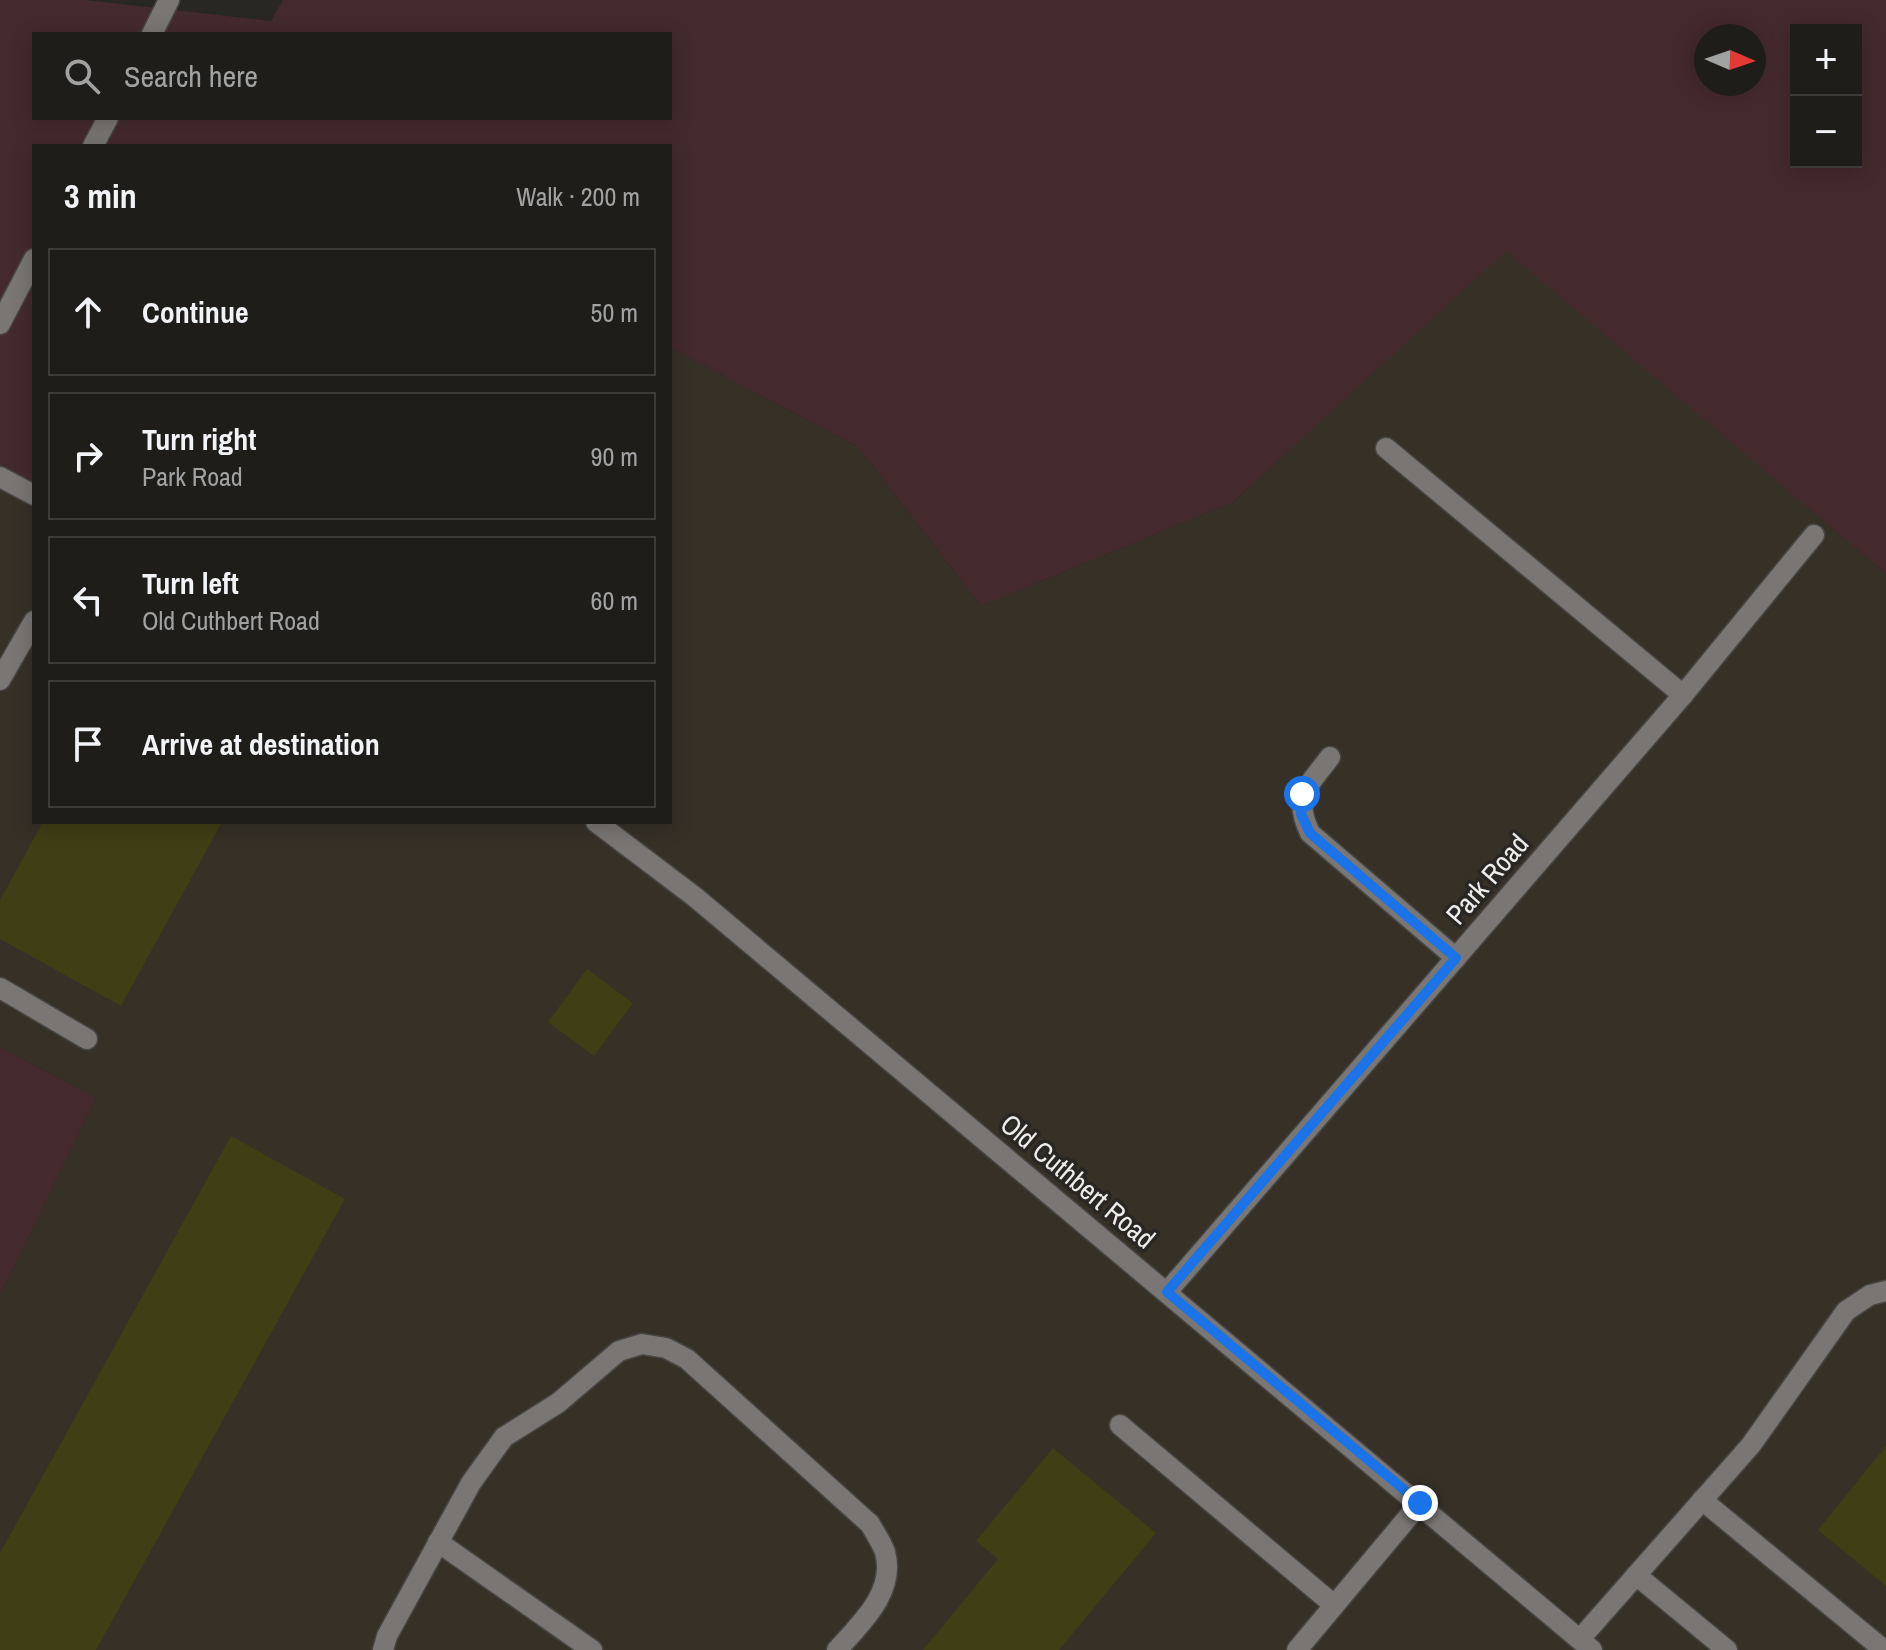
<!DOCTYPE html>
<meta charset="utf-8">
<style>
:root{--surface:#1f1d1a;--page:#2c2a27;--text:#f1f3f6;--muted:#a1a2a2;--line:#3c3b39}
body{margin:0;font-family:"Archivo Narrow",sans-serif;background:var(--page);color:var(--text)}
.controls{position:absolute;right:24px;top:24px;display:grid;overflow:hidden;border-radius:0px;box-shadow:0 4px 20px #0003}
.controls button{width:72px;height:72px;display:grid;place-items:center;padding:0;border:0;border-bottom:2px solid var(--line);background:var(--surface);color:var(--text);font:40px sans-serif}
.compass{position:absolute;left:1694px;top:24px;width:72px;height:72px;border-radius:50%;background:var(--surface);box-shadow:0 4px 20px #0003;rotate:92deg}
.stop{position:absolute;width:24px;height:24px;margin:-18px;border:6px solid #1a73e8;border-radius:50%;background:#fff}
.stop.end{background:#1a73e8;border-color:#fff;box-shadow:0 2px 8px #0008}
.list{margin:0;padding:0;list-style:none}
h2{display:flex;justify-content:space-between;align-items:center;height:104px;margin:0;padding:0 32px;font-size:34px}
h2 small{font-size:26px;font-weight:400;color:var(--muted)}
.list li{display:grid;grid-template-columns:52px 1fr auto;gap:24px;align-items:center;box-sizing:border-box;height:128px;margin:0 16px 16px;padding:0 16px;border:2px solid var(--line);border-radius:0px}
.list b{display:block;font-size:30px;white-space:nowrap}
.list p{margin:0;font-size:26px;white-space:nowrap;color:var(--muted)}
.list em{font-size:26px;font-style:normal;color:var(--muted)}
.icon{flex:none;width:44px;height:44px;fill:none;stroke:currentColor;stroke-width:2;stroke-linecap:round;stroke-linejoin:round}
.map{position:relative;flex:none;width:1886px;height:1650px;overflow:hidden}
.search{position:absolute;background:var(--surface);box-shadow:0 4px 20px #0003;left:32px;top:32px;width:640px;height:88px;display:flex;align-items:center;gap:20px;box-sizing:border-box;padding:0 28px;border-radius:0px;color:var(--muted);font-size:30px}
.panel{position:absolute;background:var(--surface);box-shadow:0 4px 20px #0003;left:32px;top:144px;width:640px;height:680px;border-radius:0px}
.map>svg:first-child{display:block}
</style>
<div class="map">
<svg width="1886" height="1650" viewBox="0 0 1886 1650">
<rect width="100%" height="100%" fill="#292723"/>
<!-- built -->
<path fill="#363027" d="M 1506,250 L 1886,574 L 1886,1650 L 0,1650 L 0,1295 L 96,1098 L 0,1047 L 0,484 L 34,496 L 34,822 L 670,822 L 670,347 L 858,447 L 981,606 L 1233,502 Z"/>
<!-- green -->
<g fill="#442a2d" fill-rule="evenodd">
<path d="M 0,0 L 85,0 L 271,21 L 283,0 L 1886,0 L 1886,574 L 1506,251 L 1233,502 L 981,606 L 858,447 L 670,347 L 670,146 L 34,146 L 34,496 L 0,484 ZM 1796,30 L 1856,30 L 1856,162 L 1796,162 ZM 34,34 L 670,34 L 670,118 L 34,118 ZM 1706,36 L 1754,36 L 1754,84 L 1706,84 Z"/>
<path d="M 0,1047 L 96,1098 L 0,1295 Z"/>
</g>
<!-- building -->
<g fill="#3f3e14">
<path d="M 43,822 L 222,822 L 121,1006 L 0,939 L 0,900 Z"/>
<path d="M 587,969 L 633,1003 L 594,1056 L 548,1022 Z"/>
<path d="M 231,1136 L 345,1199 L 96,1650 L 0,1650 L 0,1553 Z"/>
<path d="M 1886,1446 L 1886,1586 L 1818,1530 Z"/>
<path d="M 1053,1448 L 1156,1533 L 1059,1650 L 923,1650 L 998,1559 L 976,1541 Z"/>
</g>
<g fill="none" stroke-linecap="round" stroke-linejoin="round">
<defs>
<g id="lane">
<path d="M 152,34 L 169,0"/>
<path d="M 93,146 L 108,118"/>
<path d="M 0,324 L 34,259"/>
<path d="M 1386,448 L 1683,695"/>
<path d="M 0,680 L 34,621"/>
<path d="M 1330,757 C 1308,787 1292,795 1310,833 L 1456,958"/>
<path d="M 0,988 L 87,1039"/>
<path d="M 1120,1425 L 1334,1605"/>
<path d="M 1702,1500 L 1884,1650"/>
<path d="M 438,1542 L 592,1650"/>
<path d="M 1636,1575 L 1727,1650"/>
<path d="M 1580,1639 L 1751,1445 L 1846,1311 L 1870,1295 L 1886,1291"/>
<path d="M 383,1650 L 387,1636 L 471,1483 L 504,1437 L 558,1403 L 619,1351 L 642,1344 L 666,1348 L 687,1359 L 870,1524 C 875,1533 882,1543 885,1552 C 896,1592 861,1623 837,1650"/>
</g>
<g id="street">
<path d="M 1167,1292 L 1683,695 L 1814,535"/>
<path d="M 1297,1650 L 1420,1503"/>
</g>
<g id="secondary">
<path d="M 0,477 L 34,495"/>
<path d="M 596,822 L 695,897 L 1592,1650"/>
</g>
</defs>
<!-- lane casing -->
<use href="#lane" stroke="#474542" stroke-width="23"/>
<!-- street casing -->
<use href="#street" stroke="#474542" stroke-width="23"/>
<!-- secondary casing -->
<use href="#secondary" stroke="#474542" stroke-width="23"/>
<!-- lane -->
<use href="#lane" stroke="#797673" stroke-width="20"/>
<!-- street -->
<use href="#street" stroke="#797673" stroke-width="20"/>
<!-- secondary -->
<use href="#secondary" stroke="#797673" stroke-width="20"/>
</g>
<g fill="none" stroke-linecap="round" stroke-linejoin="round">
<!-- route -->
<path stroke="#1a73e8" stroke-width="10" d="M 1302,794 L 1301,814 L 1310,833 L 1456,958 L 1167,1292 L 1420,1503"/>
</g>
<g text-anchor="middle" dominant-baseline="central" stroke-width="7" stroke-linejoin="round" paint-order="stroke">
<!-- street labels -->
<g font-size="28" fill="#efedeb" stroke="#292723">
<text transform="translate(1487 879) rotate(-49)">Park Road</text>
<text transform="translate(1078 1181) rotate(40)">Old Cuthbert Road</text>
</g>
</g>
</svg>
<div class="controls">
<button>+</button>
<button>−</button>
</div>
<svg class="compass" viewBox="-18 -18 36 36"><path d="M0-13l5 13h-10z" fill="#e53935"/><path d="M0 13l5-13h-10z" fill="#a1a2a2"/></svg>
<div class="stop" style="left:1302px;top:794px"></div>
<div class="stop end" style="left:1420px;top:1503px"></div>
<div class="search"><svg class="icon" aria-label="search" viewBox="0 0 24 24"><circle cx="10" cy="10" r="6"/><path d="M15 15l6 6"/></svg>Search here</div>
<section class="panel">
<h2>3 min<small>Walk · 200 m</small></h2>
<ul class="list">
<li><svg class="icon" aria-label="ahead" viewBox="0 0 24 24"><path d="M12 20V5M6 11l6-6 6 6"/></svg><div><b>Continue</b></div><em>50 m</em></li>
<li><svg class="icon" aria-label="right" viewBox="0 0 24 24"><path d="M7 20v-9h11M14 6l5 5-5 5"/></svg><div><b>Turn right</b><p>Park Road</p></div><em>90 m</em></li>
<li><svg class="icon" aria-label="left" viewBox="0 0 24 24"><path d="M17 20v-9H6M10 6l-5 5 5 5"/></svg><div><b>Turn left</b><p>Old Cuthbert Road</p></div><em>60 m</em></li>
<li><svg class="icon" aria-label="arrive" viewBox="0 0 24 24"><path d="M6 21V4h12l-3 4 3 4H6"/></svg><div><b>Arrive at destination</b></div></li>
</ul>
</section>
</div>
